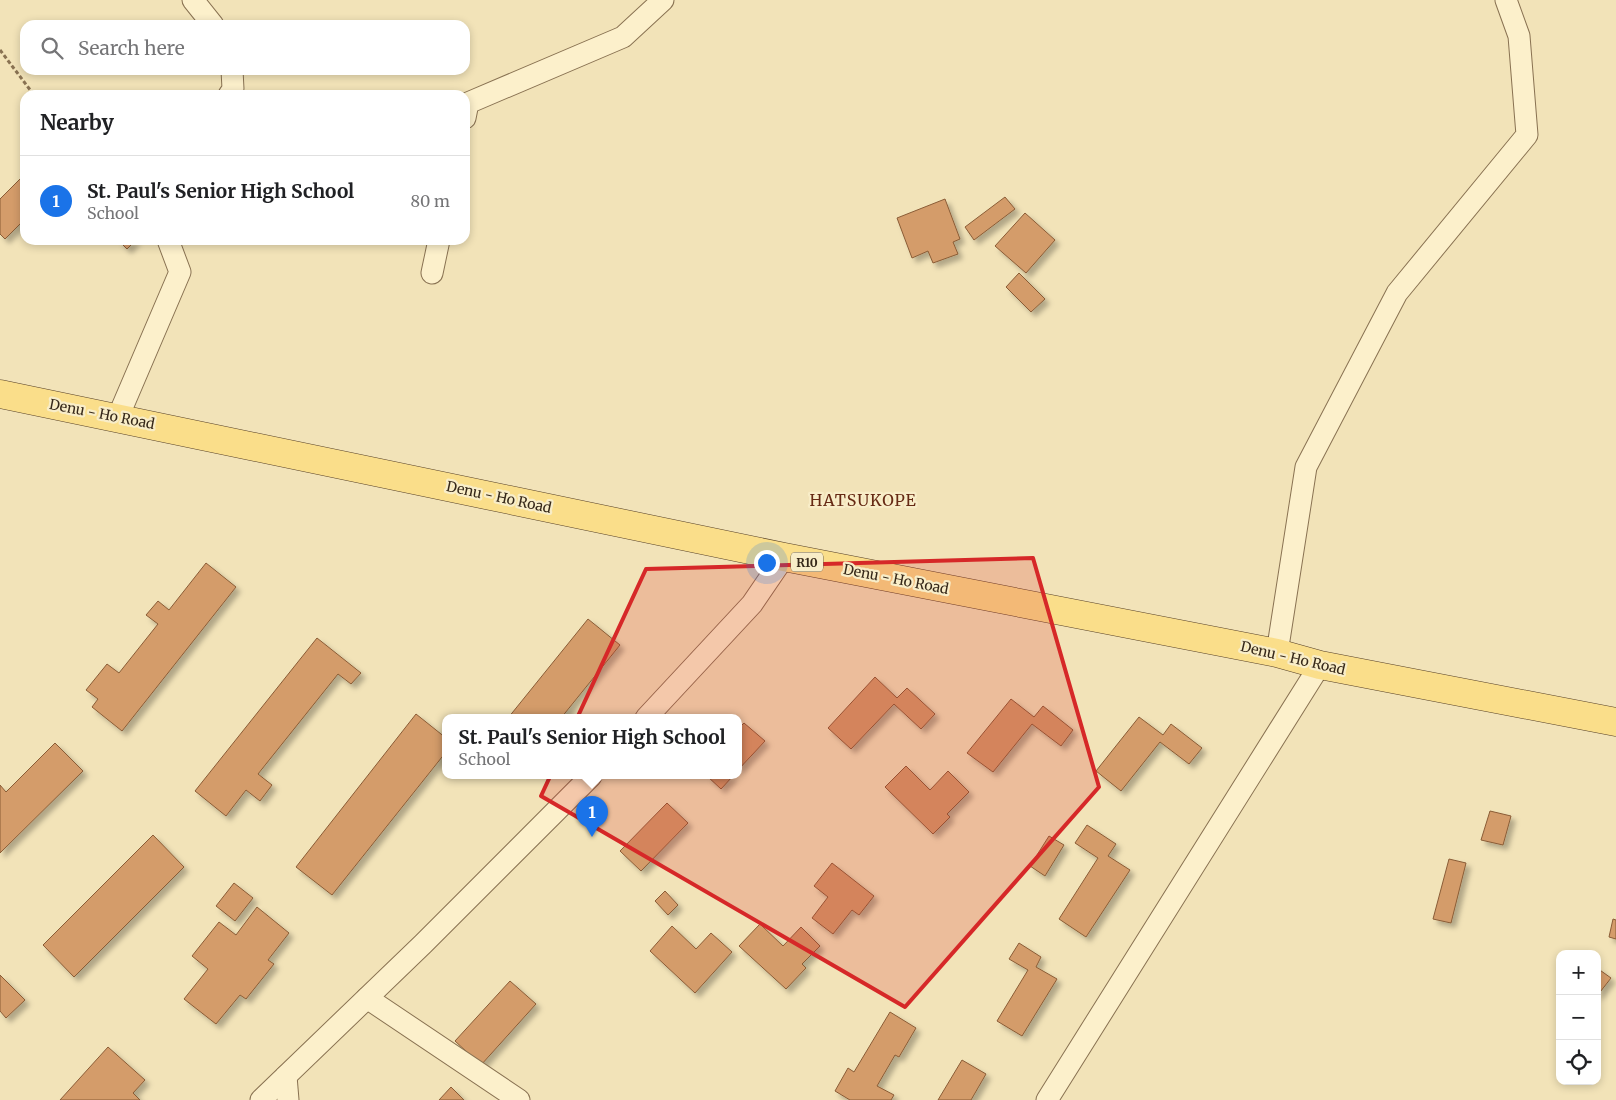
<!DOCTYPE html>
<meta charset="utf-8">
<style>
:root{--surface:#fff;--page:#f6f6f6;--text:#202124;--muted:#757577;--line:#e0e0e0;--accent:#1a73e8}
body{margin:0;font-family:Merriweather,serif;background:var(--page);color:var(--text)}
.controls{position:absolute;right:15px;bottom:15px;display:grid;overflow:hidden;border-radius:10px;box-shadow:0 2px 8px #0003}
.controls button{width:45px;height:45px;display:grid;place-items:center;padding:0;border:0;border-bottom:1px solid var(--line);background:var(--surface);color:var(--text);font:25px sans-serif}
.you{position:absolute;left:766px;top:562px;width:18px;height:18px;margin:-12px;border:4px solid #fff;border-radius:50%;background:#1a73e8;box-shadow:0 0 0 8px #1a73e833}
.badge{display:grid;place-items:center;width:32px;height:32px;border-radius:50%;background:var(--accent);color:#fff;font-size:16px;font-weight:700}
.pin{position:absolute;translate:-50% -41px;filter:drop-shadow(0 1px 2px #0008)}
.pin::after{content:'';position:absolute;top:26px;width:18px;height:15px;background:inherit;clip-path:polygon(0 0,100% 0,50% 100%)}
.popup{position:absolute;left:442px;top:714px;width:300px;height:65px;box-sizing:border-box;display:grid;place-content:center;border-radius:10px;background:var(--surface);filter:drop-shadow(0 1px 4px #0005);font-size:16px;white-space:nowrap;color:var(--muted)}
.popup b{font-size:19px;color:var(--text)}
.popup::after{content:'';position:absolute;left:50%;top:100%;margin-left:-10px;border:10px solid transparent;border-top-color:var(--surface)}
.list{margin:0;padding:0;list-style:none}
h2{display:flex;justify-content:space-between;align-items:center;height:65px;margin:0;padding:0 20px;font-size:21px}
h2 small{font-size:16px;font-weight:400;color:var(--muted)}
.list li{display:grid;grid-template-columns:32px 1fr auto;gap:15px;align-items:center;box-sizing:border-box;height:90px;padding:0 20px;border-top:1px solid var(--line)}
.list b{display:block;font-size:19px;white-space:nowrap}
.list p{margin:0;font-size:16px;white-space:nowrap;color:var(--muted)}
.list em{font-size:16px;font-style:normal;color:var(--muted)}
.icon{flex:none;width:28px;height:28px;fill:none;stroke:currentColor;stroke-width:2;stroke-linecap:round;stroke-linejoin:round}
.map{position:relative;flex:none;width:1616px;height:1100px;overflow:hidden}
.search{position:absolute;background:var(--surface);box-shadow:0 2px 8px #0003;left:20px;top:20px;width:450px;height:55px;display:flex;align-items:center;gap:12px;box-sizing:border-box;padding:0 18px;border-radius:15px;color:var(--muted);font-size:19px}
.panel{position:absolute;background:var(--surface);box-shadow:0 2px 8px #0003;left:20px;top:90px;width:450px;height:155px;border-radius:15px}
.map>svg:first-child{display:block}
</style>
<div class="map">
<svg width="1616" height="1100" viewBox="0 0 1616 1100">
<defs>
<filter id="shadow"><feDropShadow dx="4.5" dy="4.5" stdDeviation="2.5" flood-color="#0004"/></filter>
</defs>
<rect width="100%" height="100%" fill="#f2e3b8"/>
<!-- building -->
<g fill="#d49c6a" stroke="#8a5c36" filter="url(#shadow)">
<path d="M 25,174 L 25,219 L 5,239 L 0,234 L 0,199 Z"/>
<path d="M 1005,197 L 1015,209 L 974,240 L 965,227 Z"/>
<path d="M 945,199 L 960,239 L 953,242 L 958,254 L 933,263 L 928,251 L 912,258 L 897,218 Z"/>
<path d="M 1025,213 L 1055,240 L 1026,273 L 995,246 Z"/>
<path d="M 118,240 L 136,240 L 127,249 Z"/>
<path d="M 1019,273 L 1045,299 L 1031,312 L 1006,287 Z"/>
<path d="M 206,563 L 236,587 L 122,731 L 92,707 L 98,699 L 86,690 L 107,664 L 119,673 L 158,624 L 146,615 L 158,601 L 169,610 Z"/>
<path d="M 588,619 L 620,645 L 561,718 L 508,718 Z"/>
<path d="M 317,638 L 361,673 L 351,684 L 338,674 L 258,774 L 272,785 L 260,801 L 246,790 L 226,816 L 195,791 Z"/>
<path d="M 875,677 L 897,698 L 907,688 L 935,714 L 921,729 L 894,704 L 851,749 L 828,728 Z"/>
<path d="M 1011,699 L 1034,717 L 1043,706 L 1073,730 L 1061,746 L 1032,724 L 993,772 L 967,753 Z"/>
<path d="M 416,714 L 446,738 L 446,752 L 332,895 L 296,867 Z"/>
<path d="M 1139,717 L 1163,735 L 1171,724 L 1202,748 L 1189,764 L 1160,742 L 1121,791 L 1096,771 Z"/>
<path d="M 744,723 L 765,741 L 738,770 L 738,729 Z"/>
<path d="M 55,743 L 83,771 L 0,853 L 0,785 L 6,792 Z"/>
<path d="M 906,766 L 930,790 L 948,771 L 969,792 L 947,814 L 950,817 L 933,834 L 885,787 Z"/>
<path d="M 707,776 L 733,776 L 721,789 Z"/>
<path d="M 667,803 L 688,823 L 641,871 L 620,851 Z"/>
<path d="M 1490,811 L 1511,816 L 1503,845 L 1481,840 Z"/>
<path d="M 1087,825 L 1116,844 L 1108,856 L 1130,870 L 1086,937 L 1059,919 L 1098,858 L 1075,843 Z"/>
<path d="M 153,835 L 184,867 L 74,977 L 43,945 Z"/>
<path d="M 1049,836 L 1064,845 L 1045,876 L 1030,866 Z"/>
<path d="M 1449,859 L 1466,863 L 1451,923 L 1433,919 Z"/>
<path d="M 832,863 L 874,896 L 859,915 L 852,910 L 833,934 L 812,918 L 828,897 L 814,886 Z"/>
<path d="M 234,883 L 253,898 L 235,921 L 216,906 Z"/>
<path d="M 665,891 L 678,905 L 668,915 L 655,901 Z"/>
<path d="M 257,907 L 289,933 L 268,960 L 274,964 L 246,999 L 240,995 L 216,1024 L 184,999 L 208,969 L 192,956 L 219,922 L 236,935 Z"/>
<path d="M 1613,919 L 1616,920 L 1616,939 L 1609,937 Z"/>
<path d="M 760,924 L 783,946 L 801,927 L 820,946 L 802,964 L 806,968 L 786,989 L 739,946 Z"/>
<path d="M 672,926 L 696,949 L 711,933 L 732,952 L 695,993 L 650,951 Z"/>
<path d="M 1019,943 L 1041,957 L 1036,967 L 1057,979 L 1022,1036 L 997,1021 L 1028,970 L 1009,959 Z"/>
<path d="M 1597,968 L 1611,978 L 1597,996 Z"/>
<path d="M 0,975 L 25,1000 L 6,1018 L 0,1011 Z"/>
<path d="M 510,981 L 536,1004 L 481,1065 L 455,1041 Z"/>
<path d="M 890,1012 L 916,1028 L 899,1057 L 895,1055 L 877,1086 L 894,1095 L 891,1100 L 850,1100 L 835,1091 L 848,1068 L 854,1072 Z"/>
<path d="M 108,1047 L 145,1080 L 133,1093 L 140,1100 L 60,1100 Z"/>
<path d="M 962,1060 L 986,1074 L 971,1100 L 938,1100 Z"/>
<path d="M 451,1087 L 464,1100 L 439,1100 Z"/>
</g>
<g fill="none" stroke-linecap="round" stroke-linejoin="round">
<defs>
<g id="street">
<path d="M 193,0 L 213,25"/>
<path d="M 229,95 L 233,89 L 232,70"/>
<path d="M 465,118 L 468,103 L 623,37 L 663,0"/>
<path d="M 432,273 L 439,240"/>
<path d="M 118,417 L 180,272 L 168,240"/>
<path d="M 1277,653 L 1306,467 L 1397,293 L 1527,135 L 1519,36 L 1506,0"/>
<path d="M 646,718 L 752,604 L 784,557"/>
<path d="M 367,998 L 519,1100"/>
<path d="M 286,1076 L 288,1100"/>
<path d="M 261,1100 L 423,944 L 591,776"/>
<path d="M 1047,1100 L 1320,665"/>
</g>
<path id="primary" d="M 0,394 L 784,557 L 1277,653 L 1320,665 L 1616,722"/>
</defs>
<!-- street casing -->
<use href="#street" stroke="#897252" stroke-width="23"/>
<!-- primary casing -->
<use href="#primary" stroke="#553f27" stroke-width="29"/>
<!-- path -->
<path stroke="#897252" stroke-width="3" stroke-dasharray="4 2.5" stroke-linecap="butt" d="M 0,50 L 34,95"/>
<!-- street -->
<use href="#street" stroke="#fcf0cb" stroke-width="21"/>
<!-- primary -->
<use href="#primary" stroke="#fade8a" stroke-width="28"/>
</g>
<!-- marked area -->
<path fill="#d62828" fill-opacity="0.2" stroke="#d62828" stroke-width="4" stroke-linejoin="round" d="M 1033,558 L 1099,787 L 905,1007 L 541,796 L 646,569 Z"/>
<g text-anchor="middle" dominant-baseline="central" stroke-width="4.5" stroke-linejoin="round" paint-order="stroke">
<!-- shield labels -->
<rect fill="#f8edc8" stroke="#70634e" stroke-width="1" x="791" y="552.5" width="32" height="19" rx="4"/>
<g font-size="12" font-weight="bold" fill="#362819">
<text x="807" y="562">R10</text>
</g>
<!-- street labels -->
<g font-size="14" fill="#362819" stroke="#f8edc8">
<text transform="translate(102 414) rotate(11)">Denu - Ho Road</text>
<text transform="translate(499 497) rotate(12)">Denu - Ho Road</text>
<text transform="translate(896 579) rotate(11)">Denu - Ho Road</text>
<text transform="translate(1293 658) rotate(13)">Denu - Ho Road</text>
</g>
<!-- quarter labels -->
<g font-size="16" letter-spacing="1" fill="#662a14" stroke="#f8edc8">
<text x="863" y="500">HATSUKOPE</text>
</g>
</g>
</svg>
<div class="controls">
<button>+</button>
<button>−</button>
<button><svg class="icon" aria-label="locate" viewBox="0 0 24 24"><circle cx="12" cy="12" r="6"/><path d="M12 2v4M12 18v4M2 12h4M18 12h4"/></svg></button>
</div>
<div class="you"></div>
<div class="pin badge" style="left:592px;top:837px">1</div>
<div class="popup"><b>St. Paul's Senior High School</b>School</div>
<div class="search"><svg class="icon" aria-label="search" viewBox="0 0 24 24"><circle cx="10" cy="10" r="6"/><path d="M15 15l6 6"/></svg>Search here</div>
<section class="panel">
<h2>Nearby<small></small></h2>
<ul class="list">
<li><span class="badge">1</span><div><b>St. Paul's Senior High School</b><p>School</p></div><em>80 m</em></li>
</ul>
</section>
</div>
